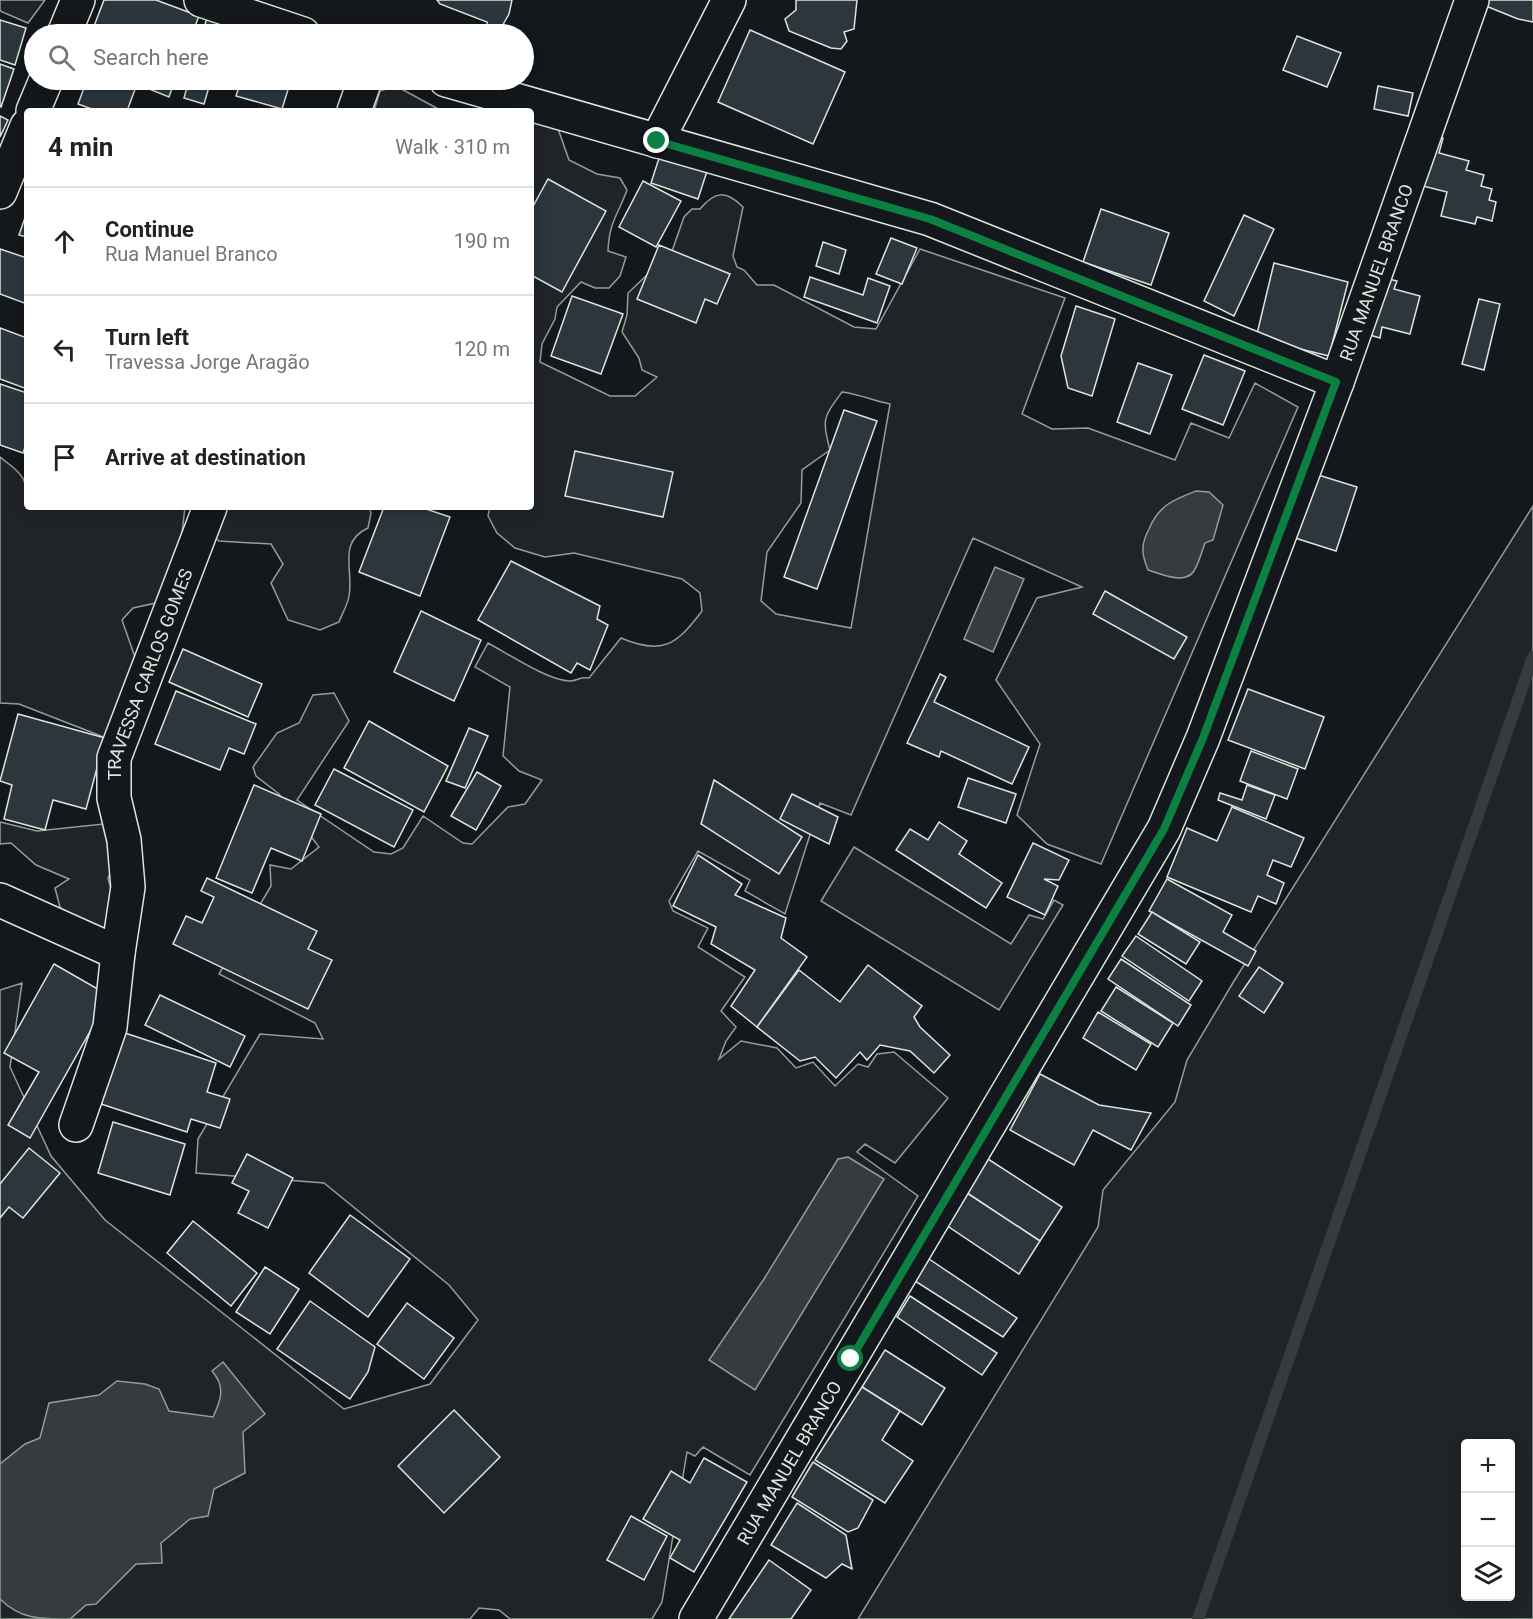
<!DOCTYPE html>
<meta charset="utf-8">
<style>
:root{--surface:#fff;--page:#f6f6f6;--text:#222;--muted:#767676;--line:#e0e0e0}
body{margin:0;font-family:Roboto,sans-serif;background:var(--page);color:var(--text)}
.controls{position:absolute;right:18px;bottom:18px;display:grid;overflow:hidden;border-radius:6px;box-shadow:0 3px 15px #0003}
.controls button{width:54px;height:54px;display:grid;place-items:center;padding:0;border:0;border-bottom:2px solid var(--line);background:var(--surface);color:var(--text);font:30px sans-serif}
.stop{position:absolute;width:18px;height:18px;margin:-14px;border:4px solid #0b8043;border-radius:50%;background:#fff}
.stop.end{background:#0b8043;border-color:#fff;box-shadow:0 2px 6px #0008}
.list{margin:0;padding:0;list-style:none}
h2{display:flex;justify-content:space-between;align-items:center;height:78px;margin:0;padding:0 24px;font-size:26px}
h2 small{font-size:20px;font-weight:400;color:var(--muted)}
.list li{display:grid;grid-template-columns:39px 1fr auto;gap:18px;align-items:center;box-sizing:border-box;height:108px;padding:0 24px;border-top:2px solid var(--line)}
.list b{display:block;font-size:22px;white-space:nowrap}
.list p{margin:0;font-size:20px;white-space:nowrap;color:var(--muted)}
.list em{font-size:20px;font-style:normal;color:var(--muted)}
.icon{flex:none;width:33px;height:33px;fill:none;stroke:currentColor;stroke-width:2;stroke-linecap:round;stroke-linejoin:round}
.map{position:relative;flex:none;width:1533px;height:1619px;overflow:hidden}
.search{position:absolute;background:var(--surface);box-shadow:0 3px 15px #0003;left:24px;top:24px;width:510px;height:66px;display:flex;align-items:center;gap:15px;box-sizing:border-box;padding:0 21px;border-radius:33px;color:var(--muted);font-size:22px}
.panel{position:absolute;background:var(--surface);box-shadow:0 3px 15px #0003;left:24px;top:108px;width:510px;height:402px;border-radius:6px}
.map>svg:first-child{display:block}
</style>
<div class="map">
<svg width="1533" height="1619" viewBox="0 0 1533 1619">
<rect width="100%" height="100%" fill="#14181c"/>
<!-- green -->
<g fill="#202428" stroke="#939e99" stroke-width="1.5" fill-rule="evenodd">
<path d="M 0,0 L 45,0 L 28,23 L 0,11 Z"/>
<path d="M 396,86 L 442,111 L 374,111 L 380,91 Z"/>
<path d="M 531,119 L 555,120 L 569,160 L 597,174 L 620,178 L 627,190 C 618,215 609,222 608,251 L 626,257 L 620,276 L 609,288 L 595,288 L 581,282 L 557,307 L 555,319 L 542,344 L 540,362 L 610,396 L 635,396 L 657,377 L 642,370 L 639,358 L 622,332 L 627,315 L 628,293 L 672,251 L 684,217 L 692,209 L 700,209 C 715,191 726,190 743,207 L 733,256 L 737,267 L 744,270 L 757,285 L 774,285 L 854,327 L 876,329 L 920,249 L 1065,298 L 1022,414 L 1052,429 L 1088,428 L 1175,460 L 1191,423 L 1229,438 L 1255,383 L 1298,407 L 1101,864 L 1047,844 L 1017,815 L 1040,744 L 996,680 L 1037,598 L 1082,587 L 973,538 L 851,815 L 820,803 L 785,914 L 745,891 L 750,880 L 698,851 L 669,901 L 673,911 L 708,928 L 698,947 L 745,977 L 721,1011 L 736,1027 L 726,1041 L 719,1059 L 741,1041 L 777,1048 L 796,1068 L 813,1062 L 835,1086 L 858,1064 L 868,1067 L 877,1054 L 894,1052 L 948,1098 L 895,1163 L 865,1144 L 857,1152 L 918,1196 L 750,1475 L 703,1447 L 695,1456 L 687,1452 L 662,1602 L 652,1619 L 510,1619 L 499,1610 L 479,1608 L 470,1619 L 0,1619 L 0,990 L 22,983 L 10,1067 L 51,1156 L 105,1220 L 344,1409 L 430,1384 L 478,1320 L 449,1285 L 324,1183 L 196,1173 L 198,1139 L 260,1034 L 323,1039 L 315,1023 L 219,974 L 271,886 L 270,865 L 291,869 L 319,847 L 279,794 L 256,776 L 253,767 L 277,733 L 299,723 L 313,695 L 334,693 L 349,721 L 297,800 L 374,852 L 391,854 L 403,848 L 423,816 L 463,843 L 472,844 L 508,807 L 525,804 L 542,780 L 519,771 L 503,756 L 510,687 L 475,667 L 488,643 C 507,653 550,682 571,681 C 579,680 579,677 589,678 L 621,638 C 663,656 677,644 702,611 L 700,593 L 682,579 L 574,553 L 545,557 L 515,548 L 497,533 L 488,516 L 490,507 L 531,507 ZM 842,392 C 859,394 874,401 890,404 L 851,628 L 776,614 L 761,601 L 767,552 L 801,503 L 802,470 L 830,450 C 822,418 823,418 842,392 Z"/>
<path d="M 0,457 C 24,476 27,476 27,507 L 185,507 L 177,576 L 156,603 L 133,608 L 122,620 L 136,660 L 110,743 L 101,736 L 19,704 L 0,703 Z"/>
<path d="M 1533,506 L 1533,1619 L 858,1619 L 1098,1227 L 1103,1190 L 1175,1102 L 1187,1060 L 1234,981 ZM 1466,1444 L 1510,1444 L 1510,1596 L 1466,1596 Z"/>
<path d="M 219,507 L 369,507 L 371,513 L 368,528 C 337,542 354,571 349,596 C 348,604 342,614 339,622 L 320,630 L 288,620 L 271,583 L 283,564 L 271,544 L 219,541 L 209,532 Z"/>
<path d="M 0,822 L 37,831 L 113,823 L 117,857 L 108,878 L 116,908 L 106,938 L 79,929 L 60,907 L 55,888 L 69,879 L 36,865 L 11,843 L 0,844 Z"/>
<path d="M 854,847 L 1011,944 L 1029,915 L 1043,919 L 1054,900 L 1063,905 L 999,1010 L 821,901 Z"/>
</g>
<!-- water -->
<g fill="#363b3e" stroke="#939e99" stroke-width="1.5">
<path d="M 1196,491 L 1209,492 L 1223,505 L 1213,540 L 1205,543 C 1202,551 1199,563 1194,571 C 1185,585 1161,574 1148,570 C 1141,553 1141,544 1149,529 C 1159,505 1173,500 1196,491 Z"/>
<path d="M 995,567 L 1024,579 L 993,652 L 964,639 Z"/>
<path d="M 848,1157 L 884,1179 L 755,1390 L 709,1360 L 764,1279 L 838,1159 Z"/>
<path d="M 223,1362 L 265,1414 L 243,1432 L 245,1473 L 214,1489 L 208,1516 L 190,1519 L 161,1543 L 162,1563 L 136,1564 L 96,1604 L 86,1605 L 70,1619 C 39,1619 20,1619 0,1599 L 0,1464 L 25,1444 L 40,1438 L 49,1403 L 99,1395 L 117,1381 L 145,1384 L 159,1389 L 169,1411 L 213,1417 C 221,1400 226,1387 212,1371 Z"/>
</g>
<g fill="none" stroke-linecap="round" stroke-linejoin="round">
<!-- stream -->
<path stroke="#363b3e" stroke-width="12" d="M 1198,1619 L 1533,657"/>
</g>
<!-- building -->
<g fill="#2c363c" stroke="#d8e6dc" stroke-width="1.5">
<path d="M 104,0 L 156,0 L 199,16 L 192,34 L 91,34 Z"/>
<path d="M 437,0 L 512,0 L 509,14 L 501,28 L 488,27 L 487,22 L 440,4 Z"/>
<path d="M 796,0 L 857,0 L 854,29 L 844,32 L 847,41 L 841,49 L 831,48 L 789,31 L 785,19 L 796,10 Z"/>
<path d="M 1483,0 L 1533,0 L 1533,22 L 1518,19 L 1481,4 Z"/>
<path d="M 208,15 L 251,28 L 249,34 L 202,34 Z"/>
<path d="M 0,20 L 26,28 L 15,65 L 0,60 Z"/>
<path d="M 750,30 L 845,72 L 813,144 L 718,102 Z"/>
<path d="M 1297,36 L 1341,53 L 1327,87 L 1283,70 Z"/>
<path d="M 0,64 L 14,69 L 1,107 L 0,106 Z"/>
<path d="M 87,80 L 175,80 L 169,97 L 137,84 L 127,111 L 97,111 L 78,104 Z"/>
<path d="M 189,80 L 211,80 L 204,104 L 184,98 Z"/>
<path d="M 241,80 L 291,80 L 282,109 L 236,96 Z"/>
<path d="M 1378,86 L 1413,93 L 1408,116 L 1374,109 Z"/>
<path d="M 0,116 L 8,120 L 0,137 Z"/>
<path d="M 1427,134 L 1443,138 L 1439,153 L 1469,161 L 1466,170 L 1484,175 L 1481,186 L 1492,189 L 1489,200 L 1496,202 L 1492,221 L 1477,217 L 1475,224 L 1441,216 L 1447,192 L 1415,184 Z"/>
<path d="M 661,152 L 708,168 L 698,199 L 651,183 Z"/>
<path d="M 548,179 L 606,211 L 562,292 L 531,275 L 531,210 Z"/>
<path d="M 643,181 L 681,201 L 656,247 L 619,227 Z"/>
<path d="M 1101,209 L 1169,233 L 1151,285 L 1083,262 Z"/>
<path d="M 27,212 L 27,237 L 19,235 Z"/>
<path d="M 1244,215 L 1274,229 L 1234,316 L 1204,301 Z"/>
<path d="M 891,238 L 917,248 L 902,284 L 876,274 Z"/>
<path d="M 823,242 L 846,250 L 839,274 L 816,266 Z"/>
<path d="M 659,245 L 730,274 L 717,304 L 705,299 L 696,323 L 637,299 Z"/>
<path d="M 0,249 L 27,258 L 27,304 L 0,294 Z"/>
<path d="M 1274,263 L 1348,282 L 1329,356 L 1256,338 Z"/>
<path d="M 1377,276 L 1397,281 L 1394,289 L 1420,296 L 1410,334 L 1382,327 L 1380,338 L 1363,333 Z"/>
<path d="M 810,277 L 863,295 L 868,278 L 890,286 L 877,323 L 804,297 Z"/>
<path d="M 572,296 L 623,314 L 601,374 L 551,356 Z"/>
<path d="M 1479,299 L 1500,304 L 1484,370 L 1462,364 Z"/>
<path d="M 1076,306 L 1115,319 L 1092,396 L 1068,388 L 1061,356 Z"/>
<path d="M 0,328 L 27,338 L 27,389 L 0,379 Z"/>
<path d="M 1204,355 L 1245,371 L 1223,425 L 1182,409 Z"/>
<path d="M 1138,363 L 1172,375 L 1150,434 L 1117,422 Z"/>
<path d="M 0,384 L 27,393 L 27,441 L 23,453 L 0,445 Z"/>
<path d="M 844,410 L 877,421 L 817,589 L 784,577 Z"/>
<path d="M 575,451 L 673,472 L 663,517 L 565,496 Z"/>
<path d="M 1315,474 L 1357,487 L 1336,551 L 1295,538 Z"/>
<path d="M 384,507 L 420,507 L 450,517 L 420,596 L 359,572 Z"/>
<path d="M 511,561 L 600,606 L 597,619 L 608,625 L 590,670 L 577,663 L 571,673 L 478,620 Z"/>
<path d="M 1105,591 L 1187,637 L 1174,659 L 1093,614 Z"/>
<path d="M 421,611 L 481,640 L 454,701 L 394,672 Z"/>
<path d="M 183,649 L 262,684 L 248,717 L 169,682 Z"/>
<path d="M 940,674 L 946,677 L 934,702 L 1029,747 L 1012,784 L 941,751 L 939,757 L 907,743 Z"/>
<path d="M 1248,689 L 1324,717 L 1305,769 L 1228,740 Z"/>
<path d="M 176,691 L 256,724 L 244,754 L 229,748 L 220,770 L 155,744 Z"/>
<path d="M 18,714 L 105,738 L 86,809 L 53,800 L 45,830 L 4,819 L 12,785 L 0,781 Z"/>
<path d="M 369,721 L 448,766 L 424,812 L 344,768 Z"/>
<path d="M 469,728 L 488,736 L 465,788 L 446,781 Z"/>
<path d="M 1251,751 L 1298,769 L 1287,799 L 1240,781 Z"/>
<path d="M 334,769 L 413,810 L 394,847 L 315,805 Z"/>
<path d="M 477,772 L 501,786 L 476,830 L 451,816 Z"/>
<path d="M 968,778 L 1016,794 L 1006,823 L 958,807 Z"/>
<path d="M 714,780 L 802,837 L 779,874 L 701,824 Z"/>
<path d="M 254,785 L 321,814 L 302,861 L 271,848 L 252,893 L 216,878 Z"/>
<path d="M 1247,785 L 1275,795 L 1266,819 L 1218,800 L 1220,793 L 1242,800 Z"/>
<path d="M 792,794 L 838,817 L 829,844 L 780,819 Z"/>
<path d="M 1232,807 L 1304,838 L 1291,867 L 1273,860 L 1267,875 L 1284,883 L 1276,904 L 1258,896 L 1251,912 L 1167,877 L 1187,828 L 1217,841 Z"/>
<path d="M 939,822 L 967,841 L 959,854 L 1002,883 L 986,908 L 896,850 L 910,829 L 928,840 Z"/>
<path d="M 1033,843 L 1069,860 L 1059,880 L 1044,879 L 1058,886 L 1045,915 L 1007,897 Z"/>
<path d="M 698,855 L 742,884 L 735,895 L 786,918 L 781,938 L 807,957 L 757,1027 L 731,1006 L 755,970 L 711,944 L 716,927 L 673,906 Z"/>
<path d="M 207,878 L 317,931 L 308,949 L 332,960 L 308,1009 L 173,944 L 186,916 L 202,923 L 214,897 L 201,891 Z"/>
<path d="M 1167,879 L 1232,915 L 1223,932 L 1256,951 L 1248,966 L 1149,911 Z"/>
<path d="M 1152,912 L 1200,942 L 1186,964 L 1138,934 Z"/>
<path d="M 1136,936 L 1202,981 L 1189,1001 L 1122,956 Z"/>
<path d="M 1121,959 L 1191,1005 L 1178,1026 L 1108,979 Z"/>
<path d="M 54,964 L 110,996 L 30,1138 L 8,1125 L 39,1072 L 4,1053 Z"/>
<path d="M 868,965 L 922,1006 L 914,1017 L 920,1027 L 950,1055 L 934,1073 L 910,1051 L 880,1045 L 867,1060 L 860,1052 L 836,1078 L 815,1057 L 800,1061 L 757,1027 L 799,970 L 840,1002 Z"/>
<path d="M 1259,967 L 1283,983 L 1264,1013 L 1239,996 Z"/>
<path d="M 1116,987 L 1173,1023 L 1158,1047 L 1101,1011 Z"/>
<path d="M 160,995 L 245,1036 L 230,1067 L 145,1025 Z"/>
<path d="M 1098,1012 L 1151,1044 L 1136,1070 L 1083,1038 Z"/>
<path d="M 125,1033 L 216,1063 L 207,1092 L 230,1099 L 220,1128 L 191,1119 L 187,1132 L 101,1104 Z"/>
<path d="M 1040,1074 L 1099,1105 L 1151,1113 L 1131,1150 L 1093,1130 L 1074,1165 L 1010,1130 Z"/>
<path d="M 113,1122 L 185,1144 L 170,1195 L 98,1173 Z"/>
<path d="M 29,1148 L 60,1173 L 23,1218 L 9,1207 L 0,1218 L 0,1184 Z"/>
<path d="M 247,1154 L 293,1178 L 268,1228 L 238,1213 L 249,1191 L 232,1183 Z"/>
<path d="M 988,1159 L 1062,1207 L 1040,1241 L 967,1193 Z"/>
<path d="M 967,1193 L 1040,1241 L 1019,1274 L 946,1225 Z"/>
<path d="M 350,1215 L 410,1259 L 368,1317 L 309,1273 Z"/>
<path d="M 193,1221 L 257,1273 L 231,1306 L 167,1253 Z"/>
<path d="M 929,1259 L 1017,1318 L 1003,1337 L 915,1281 Z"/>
<path d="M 265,1267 L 299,1289 L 270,1334 L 236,1312 Z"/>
<path d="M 910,1296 L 997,1353 L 982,1375 L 897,1317 Z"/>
<path d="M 310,1301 L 375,1347 L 368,1372 L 350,1399 L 277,1349 Z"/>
<path d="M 407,1303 L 454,1338 L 424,1379 L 377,1344 Z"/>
<path d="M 885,1350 L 945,1388 L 922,1425 L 862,1387 Z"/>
<path d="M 862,1387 L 900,1411 L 882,1440 L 913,1461 L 885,1503 L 815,1460 Z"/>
<path d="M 454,1410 L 500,1457 L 444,1513 L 398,1466 Z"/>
<path d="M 704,1458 L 747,1482 L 694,1572 L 670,1558 L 680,1540 L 643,1519 L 671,1471 L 690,1483 Z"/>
<path d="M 813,1462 L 873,1500 L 858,1528 L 848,1532 L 792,1497 Z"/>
<path d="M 797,1503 L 846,1535 L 852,1569 L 842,1564 L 826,1578 L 771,1545 Z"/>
<path d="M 631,1516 L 667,1536 L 644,1580 L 607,1560 Z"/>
<path d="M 769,1560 L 811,1590 L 791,1619 L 729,1619 Z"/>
</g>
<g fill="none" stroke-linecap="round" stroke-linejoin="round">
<defs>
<g id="street">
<path d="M 201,0 L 303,34"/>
<path d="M 64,34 L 78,0"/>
<path d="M 446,80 L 930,219 L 1337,382"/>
<path d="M 33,111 L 46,80"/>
<path d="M 354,111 L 365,80"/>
<path d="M 657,141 L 729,0"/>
<path d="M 0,192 L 27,126"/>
<path d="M 0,900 L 118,953"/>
<path id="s1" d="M 76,1125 L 110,1027 L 118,953 L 128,887 L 124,840 L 114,798 L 114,758 L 210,507"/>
<path id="s2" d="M 696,1619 L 1164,829 L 1203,738 L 1337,382 L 1472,0"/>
</g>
</defs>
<!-- street casing -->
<use href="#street" stroke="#d8e6dc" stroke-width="36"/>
<!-- street -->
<use href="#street" stroke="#14181c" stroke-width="33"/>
</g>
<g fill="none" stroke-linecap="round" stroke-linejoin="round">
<!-- route -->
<path stroke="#0b8043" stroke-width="8" d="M 657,141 L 930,219 L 1336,382 L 1203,738 L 1164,829 L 851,1359"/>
</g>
<g text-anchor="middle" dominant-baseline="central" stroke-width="4.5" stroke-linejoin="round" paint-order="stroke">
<!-- street labels -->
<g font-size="18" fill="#d8e6dc" stroke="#14181c">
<text stroke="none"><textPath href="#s2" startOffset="1514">RUA MANUEL BRANCO</textPath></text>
<text stroke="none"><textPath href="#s1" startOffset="465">TRAVESSA CARLOS GOMES</textPath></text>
<text stroke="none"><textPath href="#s2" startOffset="182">RUA MANUEL BRANCO</textPath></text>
</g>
</g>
</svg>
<div class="controls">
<button>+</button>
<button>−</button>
<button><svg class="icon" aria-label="layers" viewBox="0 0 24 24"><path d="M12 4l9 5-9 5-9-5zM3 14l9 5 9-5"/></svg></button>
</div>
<div class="stop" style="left:851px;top:1359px"></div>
<div class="stop end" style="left:657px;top:141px"></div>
<div class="search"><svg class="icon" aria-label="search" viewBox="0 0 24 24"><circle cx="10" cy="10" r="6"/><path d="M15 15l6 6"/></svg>Search here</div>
<section class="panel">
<h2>4 min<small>Walk · 310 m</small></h2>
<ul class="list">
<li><svg class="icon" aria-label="ahead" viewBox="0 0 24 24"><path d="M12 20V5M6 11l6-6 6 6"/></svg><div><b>Continue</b><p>Rua Manuel Branco</p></div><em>190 m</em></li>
<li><svg class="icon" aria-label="left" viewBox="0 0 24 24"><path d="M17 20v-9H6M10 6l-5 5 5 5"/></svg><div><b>Turn left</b><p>Travessa Jorge Aragão</p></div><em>120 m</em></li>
<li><svg class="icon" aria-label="arrive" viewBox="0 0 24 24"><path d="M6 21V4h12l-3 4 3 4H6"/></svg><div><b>Arrive at destination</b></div></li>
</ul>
</section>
</div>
